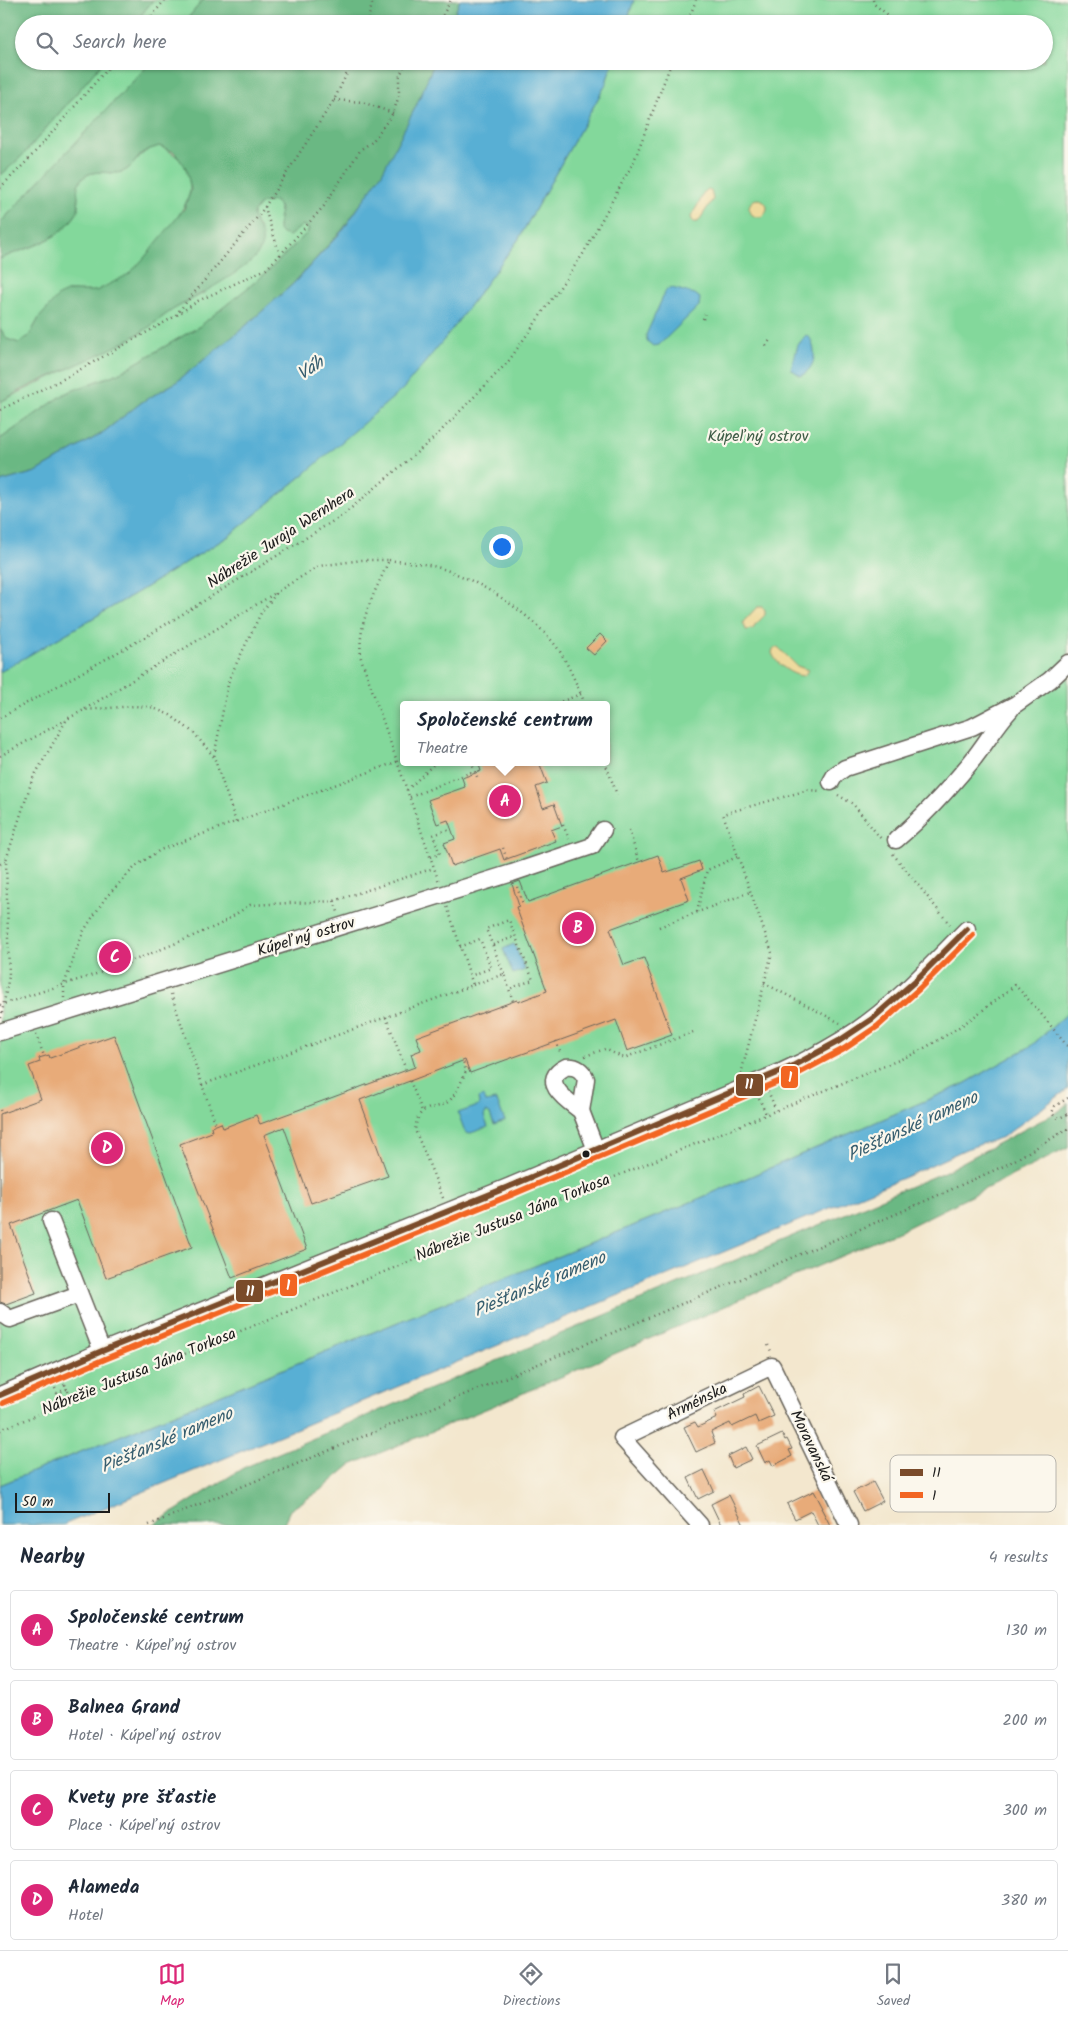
<!DOCTYPE html>
<meta charset="utf-8">
<style>
:root{--surface:#fff;--page:#f6f6f7;--text:#1f2937;--muted:#747a83;--line:#e0e1e3;--accent:#db2777}
body{margin:0;font-family:Kalam,sans-serif;background:var(--page);color:var(--text)}
.scale{position:absolute;left:15px;bottom:12px;width:95px;box-sizing:border-box;padding-left:5px;border:2px solid #1c1c1c;border-top:0;font-size:14px;line-height:18px;white-space:nowrap;color:#1c1c1c;-webkit-text-stroke:4px #fbf7ec;paint-order:stroke}
.you{position:absolute;left:501px;top:546px;width:18px;height:18px;margin:-12px;border:4px solid #fff;border-radius:50%;background:#1a73e8;box-shadow:0 0 0 8px #1a73e833}
.badge{display:grid;place-items:center;width:32px;height:32px;border-radius:50%;background:var(--accent);color:#fff;font-size:16px;font-weight:700}
.pin{position:absolute;translate:-50% -50%;border:2px solid #fff;box-shadow:0 1px 5px #0006}
.popup{position:absolute;left:400px;top:701px;width:210px;height:65px;box-sizing:border-box;display:grid;place-content:center;border-radius:5px;background:var(--surface);filter:drop-shadow(0 1px 4px #0005);font-size:16px;white-space:nowrap;color:var(--muted)}
.popup b{font-size:19px;color:var(--text)}
.popup::after{content:'';position:absolute;left:50%;top:100%;margin-left:-10px;border:10px solid transparent;border-top-color:var(--surface)}
.list{margin:0;padding:0;list-style:none}
h2{display:flex;justify-content:space-between;align-items:center;height:65px;margin:0;padding:0 20px;font-size:21px}
h2 small{font-size:16px;font-weight:400;color:var(--muted)}
.list li{display:grid;grid-template-columns:32px 1fr auto;gap:15px;align-items:center;box-sizing:border-box;height:80px;margin:0 10px 10px;padding:0 10px;border:1px solid var(--line);border-radius:5px}
.list b{display:block;font-size:19px;white-space:nowrap}
.list p{margin:0;font-size:16px;white-space:nowrap;color:var(--muted)}
.list em{font-size:16px;font-style:normal;color:var(--muted)}
.icon{flex:none;width:28px;height:28px;fill:none;stroke:currentColor;stroke-width:2;stroke-linecap:round;stroke-linejoin:round}
.map{position:relative;flex:none;width:1068px;height:1525px;overflow:hidden}
.search{position:absolute;background:var(--surface);box-shadow:0 1px 4px #0004;left:15px;right:15px;top:15px;height:55px;display:flex;align-items:center;gap:12px;box-sizing:border-box;padding:0 18px;border-radius:28px;color:var(--muted);font-size:19px}
.sheet{height:425px;background:var(--surface)}
nav{display:flex;justify-content:space-around;align-items:center;box-sizing:border-box;height:70px;border-top:1px solid var(--line);background:var(--surface);font-size:14px;color:var(--muted)}
nav a{display:grid;justify-items:center;gap:2px}
nav .on{color:var(--accent)}
.map>svg:first-child{display:block}
</style>
<div class="map">
<svg width="1068" height="1525" viewBox="0 0 1068 1525">
<rect width="100%" height="100%" fill="#fbf7ec"/>
<filter id="ink" filterUnits="userSpaceOnUse"><feTurbulence type="fractalNoise" baseFrequency=".02" numOctaves="2"/><feDisplacementMap in="SourceGraphic" scale="10" xChannelSelector="R" yChannelSelector="G"/><feConvolveMatrix kernelMatrix="1 2 1 2 8 2 1 2 1" color-interpolation-filters="sRGB"/></filter>
<filter id="wash" filterUnits="userSpaceOnUse"><feTurbulence type="fractalNoise" baseFrequency=".0096" numOctaves="4" result="noise"/><feDisplacementMap in="SourceGraphic" scale="20" xChannelSelector="R" yChannelSelector="G"/><feGaussianBlur stdDeviation="1.12" result="paint"/><feColorMatrix in="noise" values="0 0 0 0 0 0 0 0 0 0 0 0 0 0 0 0 0 1.4 0 .05"/><feComposite in="paint" operator="in"/></filter>
<g filter="url(#wash)">
<rect width="100%" height="100%" fill="#f3e7ce"/>
<!-- green -->
<g fill="#83d89b" stroke="#507a5c" fill-rule="evenodd">
<path d="M 153,0 L 203,0 L 183,24 L 134,24 Z"/>
<path d="M 634,0 L 1068,0 L 1068,1013 L 1031,1046 L 964,1084 L 696,1200 L 0,1485 L 0,672 L 138,592 L 229,536 L 308,471 L 447,336 L 518,240 L 605,86 L 613,61 L 1044,61 L 1044,24 L 626,24 ZM 404,705 L 606,705 L 606,762 L 404,762 Z"/>
<path d="M 104,61 L 152,61 L 0,223 L 0,176 L 23,155 Z"/>
<path d="M 159,146 C 178,154 190,166 190,189 C 190,209 145,259 130,273 C 123,279 106,288 96,291 C 89,293 77,291 69,291 L 39,318 L 29,336 L 19,343 L 7,339 L 0,328 L 0,259 C 29,246 55,244 75,216 C 85,203 68,186 87,175 C 98,169 111,175 122,172 C 133,168 136,158 145,152 C 148,149 154,148 159,146 Z"/>
<path d="M 275,201 L 280,208 L 278,229 L 289,236 L 302,225 L 309,228 L 308,232 L 265,274 L 200,326 L 119,373 L 66,393 L 0,439 L 0,402 L 141,333 L 172,310 L 204,293 L 260,228 L 253,219 L 253,213 L 261,203 Z"/>
</g>
<!-- forest -->
<g fill="#6ab883" stroke="#436a50">
<path d="M 0,0 L 153,0 L 134,24 L 24,24 L 24,61 L 104,61 L 23,155 L 0,176 Z"/>
<path d="M 203,0 L 460,0 L 451,24 L 183,24 Z"/>
<path d="M 152,61 L 435,61 L 417,104 L 383,173 L 343,229 L 293,284 L 242,329 L 175,383 L 142,402 L 101,434 L 36,472 L 0,482 L 0,439 L 66,393 L 119,373 L 200,326 L 265,274 L 308,232 L 309,229 L 303,225 L 289,236 L 282,234 L 278,229 L 280,208 L 275,201 L 261,203 L 253,213 C 253,228 269,232 259,252 C 249,269 193,298 174,309 C 162,316 152,326 140,333 C 96,360 45,375 0,402 L 0,328 L 7,339 L 19,343 L 29,336 L 39,318 L 58,296 L 69,291 L 96,291 L 129,274 L 144,258 L 184,209 L 191,190 L 186,168 L 174,152 L 159,146 C 154,148 148,149 144,152 C 136,158 133,168 122,172 C 111,175 98,169 87,175 C 68,186 85,203 75,216 C 54,244 29,246 0,259 L 0,223 Z"/>
<path d="M 1068,1103 L 1068,1148 L 902,1230 L 505,1401 L 351,1465 L 325,1487 L 290,1510 L 283,1525 L 153,1525 L 243,1468 L 944,1172 L 1059,1111 Z"/>
</g>
<!-- sand -->
<g fill="#eeda9e" stroke="#857b5d">
<path d="M 707,190 L 711,191 L 713,199 L 698,222 L 693,222 L 691,217 C 695,208 700,204 703,193 Z"/>
<circle cx="758" cy="208" r="9"/>
<path d="M 757,607 L 762,607 L 765,611 L 765,615 L 756,624 L 753,629 L 746,630 L 743,622 Z"/>
<path d="M 778,647 L 797,666 L 808,670 L 804,676 C 792,676 776,664 772,653 L 773,649 Z"/>
</g>
<!-- water -->
<g fill="#58afd4" stroke="#3a6678">
<path d="M 460,0 L 634,0 L 626,24 L 451,24 Z"/>
<path d="M 435,61 L 613,61 L 605,86 L 518,240 L 447,336 L 403,389 L 308,471 L 229,536 L 138,592 L 0,672 L 0,482 L 36,472 L 101,434 L 142,402 L 175,383 L 242,329 L 293,284 L 343,230 L 382,173 L 417,104 Z"/>
<path d="M 672,288 L 695,294 L 700,298 L 699,306 L 659,345 L 653,346 L 647,341 L 646,335 L 666,290 Z"/>
<path d="M 806,335 L 810,338 C 817,353 816,367 801,376 L 791,369 L 798,345 Z"/>
<path d="M 514,944 L 525,970 L 513,974 L 503,949 Z"/>
<path d="M 1068,1013 L 1068,1089 L 1003,1137 L 966,1149 L 905,1177 L 63,1525 L 0,1525 L 0,1485 L 696,1200 L 964,1084 L 1031,1046 Z"/>
<path d="M 484,1096 L 486,1102 L 495,1100 L 497,1101 L 505,1121 L 494,1125 L 490,1114 L 486,1112 L 484,1116 L 488,1127 L 468,1134 L 465,1132 L 458,1113 L 478,1106 L 479,1104 L 478,1098 Z"/>
</g>
<g id="blocks">
<!-- building -->
<g fill="#e8ab79">
<path d="M 600,634 L 607,641 L 594,655 L 586,648 Z"/>
<path d="M 478,762 L 539,762 L 547,783 L 536,787 L 543,808 L 554,804 L 562,826 L 551,830 L 556,841 L 504,860 L 500,849 L 452,866 L 444,843 L 455,839 L 448,820 L 437,824 L 428,800 L 465,787 L 462,778 L 481,771 Z"/>
<path d="M 658,855 L 664,873 L 699,861 L 702,870 L 681,878 L 689,900 L 610,929 L 624,965 L 644,958 L 672,1035 L 627,1051 L 616,1020 L 470,1073 L 465,1060 L 360,1100 L 388,1176 L 311,1203 L 284,1127 L 264,1135 L 307,1249 L 232,1278 L 180,1144 L 212,1132 L 211,1127 L 221,1123 L 223,1128 L 256,1115 L 260,1124 L 415,1067 L 411,1054 L 421,1050 L 416,1037 L 517,1000 L 518,1002 L 547,991 L 516,907 L 519,906 L 512,884 L 520,881 L 528,902 Z"/>
<path d="M 114,1035 L 192,1247 L 106,1278 L 77,1200 L 11,1225 L 36,1293 L 6,1304 L 0,1302 L 0,1114 L 41,1099 L 29,1066 L 40,1062 L 39,1058 L 49,1055 L 50,1058 Z"/>
<path d="M 759,1386 L 774,1416 L 758,1423 L 755,1416 L 732,1427 L 730,1423 L 711,1432 L 715,1443 L 696,1452 L 684,1427 L 695,1422 L 698,1427 L 717,1418 L 714,1412 L 745,1397 L 744,1394 Z"/>
<path d="M 782,1434 L 785,1440 L 787,1439 L 792,1449 L 789,1450 L 792,1456 L 773,1466 L 770,1460 L 765,1463 L 757,1446 Z"/>
<path d="M 746,1447 L 752,1459 L 733,1468 L 728,1456 Z"/>
<path d="M 704,1470 L 714,1491 L 698,1499 L 688,1478 Z"/>
<path d="M 873,1482 L 883,1501 L 863,1511 L 853,1492 Z"/>
<path d="M 814,1491 L 823,1508 L 821,1508 L 830,1525 L 818,1525 L 811,1511 L 795,1519 L 787,1504 Z"/>
<path d="M 729,1495 L 744,1525 L 721,1525 L 711,1504 Z"/>
</g>
</g>
</g>
<g filter="url(#ink)">
<use href="#blocks" fill-opacity="0" stroke="#67635a" stroke-width="1"/>
<g fill="none" stroke-linecap="round" stroke-linejoin="round">
<defs>
<g id="minor">
<path d="M 831,782 L 835,775 L 845,768 L 972,727 L 1016,704 L 1050,680 L 1068,663"/>
<path d="M 896,840 C 923,817 948,790 971,762 C 985,745 996,725 1011,709"/>
<path d="M 0,1032 L 512,873 L 592,846 L 603,830"/>
<path d="M 566,1067 C 576,1066 582,1070 586,1079 L 581,1111 C 568,1101 537,1081 566,1067 Z"/>
<path d="M 581,1111 L 596,1150"/>
<path d="M 51,1221 L 102,1351"/>
<path d="M 0,1312 L 10,1319 L 79,1294"/>
<path d="M 0,1395 L 102,1351 L 508,1187 L 783,1071 C 809,1059 834,1046 857,1030 C 898,1002 932,964 967,929"/>
<path d="M 700,1525 L 622,1438 L 772,1366 L 849,1525"/>
</g>
</defs>
<!-- minor casing -->
<use href="#minor" stroke="#67635a" stroke-width="19"/>
<!-- path -->
<g stroke="#67635a" stroke-width="2.5" stroke-dasharray="1 4" stroke-linecap="butt">
<path d="M 873,0 L 874,4 L 888,15"/>
<path d="M 145,24 L 165,0"/>
<path d="M 367,24 L 373,0"/>
<path d="M 438,24 L 451,0"/>
<path d="M 687,24 L 696,0"/>
<path d="M 334,100 L 362,102 L 393,113"/>
<path d="M 0,188 L 28,160 L 114,61"/>
<path d="M 280,255 L 324,206 L 361,149 L 372,142 L 393,113 L 399,96 L 399,78 L 404,67 L 414,61"/>
<path d="M 177,315 L 198,301 L 266,269 L 280,255 L 267,215 L 265,206"/>
<path d="M 703,319 L 705,314"/>
<path d="M 766,346 L 770,340"/>
<path d="M 0,410 L 65,378 L 174,317 L 260,214 L 334,100 L 353,61"/>
<path d="M 389,560 C 400,562 412,562 423,564 C 468,571 533,613 559,650 C 568,664 574,679 581,694"/>
<path d="M 552,705 L 581,694 L 585,705"/>
<path d="M 85,709 L 277,592"/>
<path d="M 0,718 L 147,636 L 343,515 L 434,438 L 508,362 L 583,254 L 634,161 L 672,61"/>
<path d="M 0,756 L 66,720"/>
<path d="M 471,762 L 478,779"/>
<path d="M 605,762 L 617,795"/>
<path d="M 407,790 L 436,762"/>
<path d="M 838,795 L 853,804 L 882,840"/>
<path d="M 410,797 L 474,771"/>
<path d="M 236,822 L 214,757 L 229,679 L 261,613 L 278,591 L 319,566 L 362,560 L 389,560 C 375,593 357,621 361,658 L 439,882"/>
<path d="M 563,825 L 569,839"/>
<path d="M 629,830 L 639,862"/>
<path d="M 503,848 L 507,860"/>
<path d="M 893,854 L 951,926"/>
<path d="M 431,857 L 440,854 L 433,835 L 451,829"/>
<path d="M 0,864 L 6,860"/>
<path d="M 517,887 L 523,904"/>
<path d="M 334,901 L 338,912"/>
<path d="M 697,912 L 707,870 L 737,857"/>
<path d="M 659,927 L 750,892"/>
<path d="M 493,945 L 516,936"/>
<path d="M 460,947 L 480,939 L 491,968 L 470,976"/>
<path d="M 504,974 L 486,929 L 509,920 L 533,980 L 509,989"/>
<path d="M 764,983 L 840,1023"/>
<path d="M 473,985 L 504,974 L 513,1001"/>
<path d="M 171,994 L 216,1125"/>
<path d="M 64,998 L 64,985 L 83,932 L 106,897 L 136,866 L 160,850 L 404,759"/>
<path d="M 0,1005 L 118,967 L 174,944 L 219,925 L 250,905 L 334,901 L 434,868"/>
<path d="M 386,1017 L 406,1070"/>
<path d="M 1,1018 L 9,976 L 6,860 L 32,780 L 67,719 L 84,710 L 134,706 L 151,707 L 170,715 L 194,733 L 214,757"/>
<path d="M 36,1034 L 44,1056"/>
<path d="M 556,1041 L 561,1054"/>
<path d="M 585,1056 L 605,1049 L 624,1058 L 696,1031"/>
<path d="M 741,1074 L 772,953 L 723,814 L 808,790 L 820,791"/>
<path d="M 410,1081 L 422,1111"/>
<path d="M 202,1085 L 473,985 L 447,906"/>
<path d="M 768,1091 L 776,1110"/>
<path d="M 759,1098 L 766,1114"/>
<path d="M 1068,1098 L 1055,1106 L 1052,1113 L 1055,1117 L 1059,1118 L 1068,1114"/>
<path d="M 0,1110 L 1,1113"/>
<path d="M 443,1198 L 415,1130 C 419,1098 438,1114 451,1099 C 457,1092 462,1080 466,1071 L 463,1061"/>
<path d="M 768,1345 L 772,1353"/>
<path d="M 55,1388 L 57,1393 L 67,1389 L 64,1382"/>
<path d="M 68,1391 L 72,1400"/>
<path d="M 0,1430 L 911,1055 C 949,1036 982,1012 1015,985 L 1038,1010 L 1068,1047"/>
<path d="M 149,1525 L 519,1372 L 896,1214 L 1006,1165 L 1068,1129"/>
</g>
<!-- minor -->
<use href="#minor" stroke="#fff" stroke-width="16"/>
<!-- path-bridge -->
<path stroke="#67635a" stroke-width="2.5" stroke-dasharray="1 4" stroke-linecap="butt" d="M 64,1384 L 68,1391"/>
<defs>
<path id="bus-1" d="M 0,1395 L 102,1351 L 508,1187 L 793,1066 L 839,1041 L 872,1019 L 914,982 L 967,929"/>
<path id="bus-2" d="M 3,1403 L 105,1359 L 511,1195 L 797,1074 L 844,1049 L 878,1026 L 920,988 L 973,935"/>
</defs>
<!-- bus-1 casing -->
<use href="#bus-1" stroke="#fbf7ec" stroke-width="10"/>
<!-- bus-2 casing -->
<use href="#bus-2" stroke="#fbf7ec" stroke-width="10"/>
<!-- bus-1 -->
<use href="#bus-1" stroke="#7a4b2a" stroke-width="6"/>
<!-- bus-2 -->
<use href="#bus-2" stroke="#f26522" stroke-width="6"/>
</g>
</g>
<!-- markers -->
<circle fill="#1c1c1c" stroke="#fbf7ec" stroke-width="2" cx="586" cy="1154" r="4.5"/>
<g text-anchor="middle" dominant-baseline="central" stroke-width="4.5" stroke-linejoin="round" paint-order="stroke">
<!-- park labels -->
<g font-size="16" fill="#405e48" stroke="#fbf7ec">
<text x="758" y="436">Kúpeľný ostrov</text>
</g>
<!-- street labels -->
<g font-size="16" fill="#1c1c1c" stroke="#fbf7ec">
<text transform="translate(281 538) rotate(-33)">Nábrežie Juraja Wernhera</text>
<text transform="translate(306 937) rotate(-17)">Kúpeľný ostrov</text>
<text transform="translate(513 1218) rotate(-22)">Nábrežie Justusa Jána Torkosa</text>
<text transform="translate(139 1372) rotate(-22)">Nábrežie Justusa Jána Torkosa</text>
<text transform="translate(697 1402) rotate(-26)">Arménska</text>
<text transform="translate(811 1446) rotate(64)">Moravanská</text>
</g>
<!-- water labels -->
<g font-size="18" font-style="italic" fill="#375e6f" stroke="#fbf7ec">
<text transform="translate(311 369) rotate(-34)">Váh</text>
<text transform="translate(913 1127) rotate(-25)">Piešťanské rameno</text>
<text transform="translate(540 1285) rotate(-23)">Piešťanské rameno</text>
<text transform="translate(167 1441) rotate(-23)">Piešťanské rameno</text>
</g>
</g>
<!-- legend -->
<rect x="890" y="1455" width="166" height="57" rx="8" fill="#fbf7ec" stroke="#b8b5ae" stroke-width="1"/>
<rect x="900" y="1469" width="23" height="7" fill="#7a4b2a"/>
<rect x="900" y="1492" width="23" height="6" fill="#f26522"/>
<g font-size="14" fill="#1c1c1c">
<text x="932" y="1477">11</text>
<text x="932" y="1500">1</text>
</g>
<g stroke="#fbf7ec" stroke-width="2">
<rect x="780" y="1065" width="19" height="24" rx="5" fill="#f26522"/>
<rect x="735" y="1073" width="29" height="24" rx="5" fill="#7a4b2a"/>
<rect x="279" y="1273" width="19" height="24" rx="5" fill="#f26522"/>
<rect x="235" y="1279" width="29" height="24" rx="5" fill="#7a4b2a"/>
</g>
<g font-size="14" text-anchor="middle" font-weight="bold" fill="#fff">
<text x="790" y="1082">1</text>
<text x="749" y="1089">11</text>
<text x="288" y="1290">1</text>
<text x="250" y="1296">11</text>
</g>
</svg>
<div class="scale">50 m</div>
<div class="you"></div>
<div class="pin badge" style="left:505px;top:801px">A</div>
<div class="popup"><b>Spoločenské centrum</b>Theatre</div>
<div class="pin badge" style="left:578px;top:928px">B</div>
<div class="pin badge" style="left:115px;top:957px">C</div>
<div class="pin badge" style="left:107px;top:1148px">D</div>
<div class="search"><svg class="icon" aria-label="search" viewBox="0 0 24 24"><circle cx="10" cy="10" r="6"/><path d="M15 15l6 6"/></svg>Search here</div>
</div>
<section class="sheet">
<h2>Nearby<small>4 results</small></h2>
<ul class="list">
<li><span class="badge">A</span><div><b>Spoločenské centrum</b><p>Theatre · Kúpeľný ostrov</p></div><em>130 m</em></li>
<li><span class="badge">B</span><div><b>Balnea Grand</b><p>Hotel · Kúpeľný ostrov</p></div><em>200 m</em></li>
<li><span class="badge">C</span><div><b>Kvety pre šťastie</b><p>Place · Kúpeľný ostrov</p></div><em>300 m</em></li>
<li><span class="badge">D</span><div><b>Alameda</b><p>Hotel</p></div><em>380 m</em></li>
</ul>
</section>
<nav>
<a class="on"><svg class="icon" aria-label="map" viewBox="0 0 24 24"><path d="M3 6l6-2 6 2 6-2v14l-6 2-6-2-6 2zM9 4v14M15 6v14"/></svg>Map</a>
<a><svg class="icon" aria-label="directions" viewBox="0 0 24 24"><path d="M12 3l9 9-9 9-9-9zM9 14v-3h6M13 9l2 2-2 2"/></svg>Directions</a>
<a><svg class="icon" aria-label="saved" viewBox="0 0 24 24"><path d="M7 4h10v16l-5-4-5 4z"/></svg>Saved</a>
</nav>
